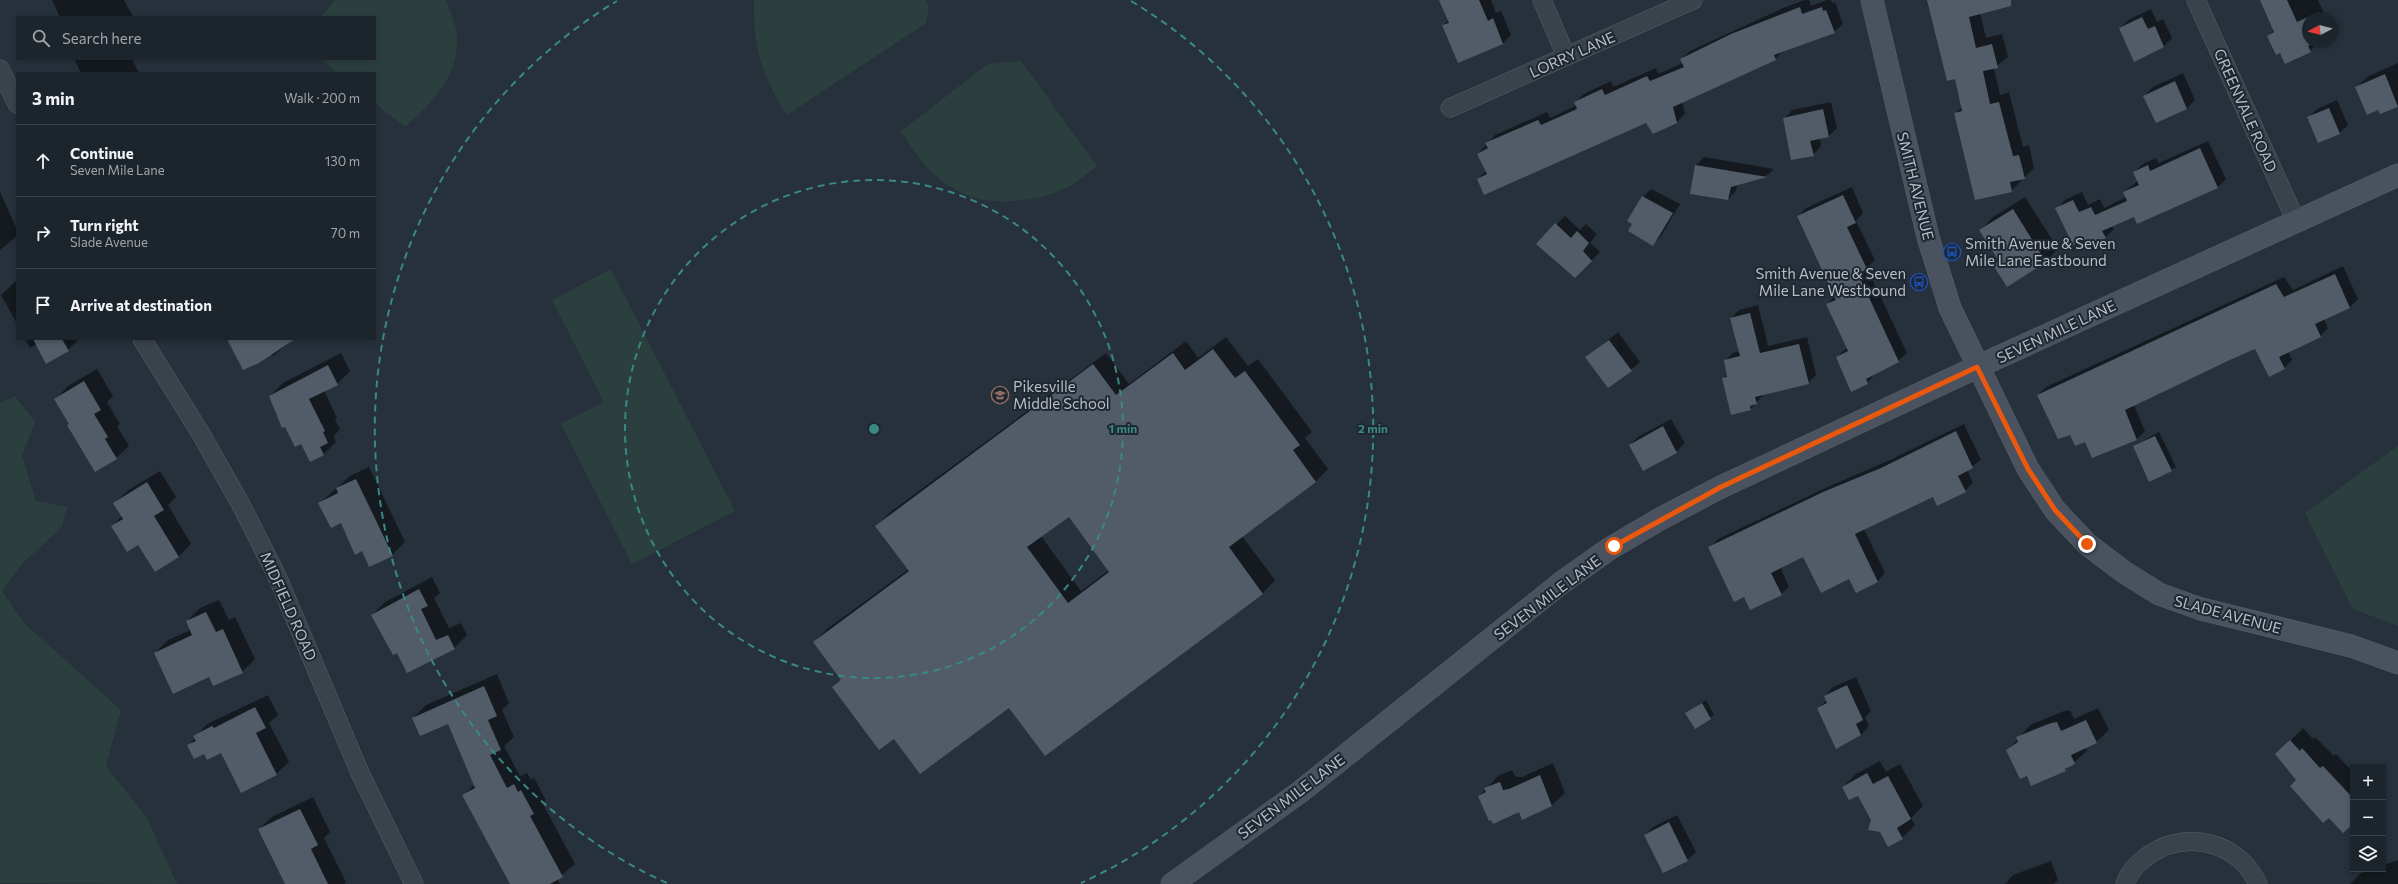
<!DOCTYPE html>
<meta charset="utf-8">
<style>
:root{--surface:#1d252c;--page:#2a3138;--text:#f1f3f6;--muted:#a0a5a9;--line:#3b4248}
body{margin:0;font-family:Commissioner,sans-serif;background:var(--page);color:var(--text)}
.controls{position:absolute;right:12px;bottom:12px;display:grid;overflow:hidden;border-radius:0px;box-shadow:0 2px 6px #0003}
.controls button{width:36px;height:36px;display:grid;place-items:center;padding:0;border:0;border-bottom:1px solid var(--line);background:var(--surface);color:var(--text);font:20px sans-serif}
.compass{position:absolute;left:2302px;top:12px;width:36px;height:36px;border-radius:50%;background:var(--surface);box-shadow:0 2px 6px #0003;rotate:263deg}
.stop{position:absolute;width:12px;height:12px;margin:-9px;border:3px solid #ea580c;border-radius:50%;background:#fff}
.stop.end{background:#ea580c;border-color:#fff;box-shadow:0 1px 4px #0008}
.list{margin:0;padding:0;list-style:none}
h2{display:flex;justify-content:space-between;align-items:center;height:52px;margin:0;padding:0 16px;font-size:17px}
h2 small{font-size:13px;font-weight:400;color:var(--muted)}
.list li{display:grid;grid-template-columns:26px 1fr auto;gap:12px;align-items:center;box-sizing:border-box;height:72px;padding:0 16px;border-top:1px solid var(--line)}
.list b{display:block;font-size:15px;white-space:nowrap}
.list p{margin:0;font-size:13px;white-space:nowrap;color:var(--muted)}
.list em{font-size:13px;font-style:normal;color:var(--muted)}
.icon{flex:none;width:22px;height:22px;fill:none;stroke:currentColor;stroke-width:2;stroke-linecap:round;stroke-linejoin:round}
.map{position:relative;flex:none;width:2398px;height:884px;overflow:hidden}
.search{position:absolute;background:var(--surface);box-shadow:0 2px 6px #0003;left:16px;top:16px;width:360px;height:44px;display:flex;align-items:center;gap:10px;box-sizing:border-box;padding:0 14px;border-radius:0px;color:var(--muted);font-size:15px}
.panel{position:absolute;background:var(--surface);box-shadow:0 2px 6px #0003;left:16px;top:72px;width:360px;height:268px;border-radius:0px}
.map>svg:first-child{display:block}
</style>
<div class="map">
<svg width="2398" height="884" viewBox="0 0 2398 884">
<rect width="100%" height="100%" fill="#27313b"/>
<!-- green -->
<g fill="#2b3f3e">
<path d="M 335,0 L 446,0 C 450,11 456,24 457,35 C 460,76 433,102 405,127 L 375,103 L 375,73 L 338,73 L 321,59 L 375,59 L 375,17 L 321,17 Z"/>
<path d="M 754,0 L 925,0 L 929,5 L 926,23 L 787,115 C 761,75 753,48 754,0 Z"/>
<path d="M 1021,61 L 1097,166 C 1088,172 1079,181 1070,186 C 1056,194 1039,198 1024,200 C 963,208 931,181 901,131 L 988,64 Z"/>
<path d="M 611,269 L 735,511 L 632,564 L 561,424 L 604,402 L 552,300 Z"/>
<path d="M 15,396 L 35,422 L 22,455 L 36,501 L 67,507 L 62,527 L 22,564 L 2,591 L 24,623 L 121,710 L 106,766 L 147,818 L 177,884 L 0,883 L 0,403 Z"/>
<path d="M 2398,446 L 2398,626 L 2353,609 L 2305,513 Z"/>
</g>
<!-- shadow -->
<g fill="#0007" fill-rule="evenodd">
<path d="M 52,0 L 124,0 L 133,17 L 60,17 Z"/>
<path d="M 1440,0 L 1491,0 L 1496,13 L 1501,11 L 1511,35 L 1503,43 L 1459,62 L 1443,25 L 1449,20 Z"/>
<path d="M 1805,0 L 1809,0 L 1811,6 L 1827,0 L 1831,0 L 1832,3 L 1835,2 L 1843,24 L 1834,32 L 1784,50 L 1775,59 L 1682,102 L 1685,114 L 1677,122 L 1646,122 L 1478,179 L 1486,171 L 1478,154 L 1495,135 L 1547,112 L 1550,118 L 1577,105 L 1575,102 L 1584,94 L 1611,81 L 1613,87 L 1656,68 L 1658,74 L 1683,63 L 1681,59 L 1690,51 L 1783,8 Z"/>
<path d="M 1930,0 L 1994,0 L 1980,13 L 1986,38 L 2002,34 L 2008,57 L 1994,68 L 2000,95 L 2009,92 L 2023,147 L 2029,145 L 2034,168 L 2011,191 L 1955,113 L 1962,107 L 1956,78 Z"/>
<path d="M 2261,0 L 2318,0 L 2326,18 L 2308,18 L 2308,42 L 2319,43 L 2310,51 L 2280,52 L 2268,36 L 2274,30 Z"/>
<path d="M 2151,9 L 2157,22 L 2163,19 L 2172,38 L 2164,46 L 2120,28 L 2128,20 Z"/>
<path d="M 74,59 L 132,59 L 139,73 L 81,73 Z"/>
<path d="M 2398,63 L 2398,105 L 2381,113 L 2379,108 L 2357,87 L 2367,77 Z"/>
<path d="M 2183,73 L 2195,100 L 2187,108 L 2156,122 L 2144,96 L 2153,87 Z"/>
<path d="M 2337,100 L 2348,125 L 2339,133 L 2309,117 L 2317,109 Z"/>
<path d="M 1831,102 L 1837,128 L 1829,136 L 1820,138 L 1821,146 L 1813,155 L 1784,119 L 1792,110 Z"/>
<path d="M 2208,141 L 2226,179 L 2217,188 L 2134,216 L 2112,226 L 2114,229 L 2105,238 L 2085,239 L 2057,209 L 2065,200 L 2082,192 L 2088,205 L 2100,199 L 2104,208 L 2126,197 L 2124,192 L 2138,181 L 2134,172 L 2143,164 L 2156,158 L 2159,163 Z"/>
<path d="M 1704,157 L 1774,169 L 1766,176 L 1737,184 L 1736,191 L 1728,199 L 1696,165 Z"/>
<path d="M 1852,187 L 1863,213 L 1856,221 L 1875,260 L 1867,268 L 1907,353 L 1898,361 L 1875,374 L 1867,383 L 1837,357 L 1848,347 L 1827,304 L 1835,296 L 1798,216 L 1806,208 Z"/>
<path d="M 1651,189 L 1680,204 L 1661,236 L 1653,245 L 1643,197 Z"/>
<path d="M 0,192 L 17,229 L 17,236 L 0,250 Z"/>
<path d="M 2025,197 L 2058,249 L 2045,262 L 2000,260 L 1981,230 L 1993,217 Z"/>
<path d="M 1565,216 L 1580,230 L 1586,224 L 1597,234 L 1590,243 L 1600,252 L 1575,277 L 1537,244 Z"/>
<path d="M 2343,266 L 2358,299 L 2350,307 L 2324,319 L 2328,328 L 2320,336 L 2288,351 L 2292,360 L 2284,368 L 2256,348 L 2134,405 L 2145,431 L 2137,439 L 2093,456 L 2086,440 L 2070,434 L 2038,395 L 2046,387 L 2284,277 L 2293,290 Z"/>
<path d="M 17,280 L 17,324 L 1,295 Z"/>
<path d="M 1758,305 L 1768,346 L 1807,337 L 1816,375 L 1808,383 L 1764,394 L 1751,409 L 1731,414 L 1723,379 L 1728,374 L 1725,361 L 1733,353 L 1740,351 L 1731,318 L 1739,310 Z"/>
<path d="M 1618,332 L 1640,362 L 1631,370 L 1587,357 Z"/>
<path d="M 1226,337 L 1248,366 L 1258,359 L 1312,432 L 1305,438 L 1328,469 L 1315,482 L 1242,536 L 1275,580 L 1263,593 L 1045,754 L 1010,707 L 894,738 L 833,687 L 842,679 L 815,642 L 827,629 L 909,569 L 877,526 L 889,513 L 1106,353 L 1129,384 L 1186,341 L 1198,358 ZM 1069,515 L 1109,570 L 1081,591 L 1041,536 Z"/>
<path d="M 25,339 L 79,339 L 68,350 L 37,344 L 30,348 Z"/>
<path d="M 228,339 L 294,339 L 273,356 Z"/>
<path d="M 341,353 L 350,371 L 337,384 L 324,390 L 337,418 L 335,420 L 340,429 L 334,436 L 336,442 L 324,454 L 310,461 L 301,442 L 270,396 L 283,383 Z"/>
<path d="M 97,369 L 113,396 L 107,402 L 120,424 L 117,426 L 129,446 L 116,458 L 70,423 L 56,399 L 68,386 Z"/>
<path d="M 1671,419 L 1685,443 L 1676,452 L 1630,445 L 1638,437 Z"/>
<path d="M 1964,424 L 1981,460 L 1967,470 L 1973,483 L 1965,491 L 1933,496 L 1864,529 L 1885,573 L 1878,581 L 1849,578 L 1804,556 L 1780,567 L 1789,587 L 1781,594 L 1744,596 L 1710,547 L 1718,539 L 1832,485 L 1890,460 Z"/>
<path d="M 2159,432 L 2176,467 L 2150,481 L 2134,446 Z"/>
<path d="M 369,467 L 405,542 L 392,555 L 342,522 L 320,503 L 350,476 Z"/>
<path d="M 160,471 L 176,497 L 168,505 L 191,544 L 179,556 L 155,571 L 139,544 L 112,526 L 122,516 L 115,503 L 127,491 Z"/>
<path d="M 432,577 L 440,593 L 434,598 L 449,628 L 461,623 L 467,635 L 454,648 L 398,651 L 372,615 L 385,602 Z"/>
<path d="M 219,600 L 229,620 L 235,617 L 255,659 L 242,672 L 209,676 L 155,653 L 168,640 L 191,630 L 187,621 L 200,608 Z"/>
<path d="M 497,674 L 509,703 L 502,710 L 514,737 L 504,746 L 520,776 L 527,773 L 531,780 L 534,778 L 546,800 L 543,804 L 575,864 L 557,879 L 560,884 L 511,884 L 463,796 L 475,784 L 448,723 L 413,718 L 426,705 Z"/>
<path d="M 1856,677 L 1871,711 L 1865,717 L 1869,726 L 1861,735 L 1818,708 L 1827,700 L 1825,696 L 1833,687 Z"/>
<path d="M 268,695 L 278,715 L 269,723 L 289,762 L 276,774 L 221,752 L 204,753 L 189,745 L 207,724 Z"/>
<path d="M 1706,700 L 1714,715 L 1710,718 L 1687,713 Z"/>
<path d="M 2098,708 L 2109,730 L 2096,742 L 2086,747 L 2087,751 L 2065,770 L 2027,775 L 2008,750 L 2030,725 L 2064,711 L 2070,710 L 2074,719 Z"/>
<path d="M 2303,728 L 2313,739 L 2315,737 L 2334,756 L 2336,754 L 2353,772 L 2353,823 L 2297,779 L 2289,742 Z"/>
<path d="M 1880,761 L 1886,772 L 1900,764 L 1923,806 L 1911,818 L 1915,825 L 1902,838 L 1881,831 L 1858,794 L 1843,787 L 1856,774 Z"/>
<path d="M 1553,763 L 1565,793 L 1552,805 L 1523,819 L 1520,811 L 1479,796 L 1498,776 L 1512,770 L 1516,777 L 1522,777 Z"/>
<path d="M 313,797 L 330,832 L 324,838 L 346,882 L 344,884 L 286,884 L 259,829 L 272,817 Z"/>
<path d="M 1677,815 L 1696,852 L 1687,860 L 1645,835 L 1653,827 Z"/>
<path d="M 2398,860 L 2398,884 L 2350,884 L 2361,873 L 2373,869 L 2383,869 L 2383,865 Z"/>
<path d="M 2051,861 L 2058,880 L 2054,884 L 2005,884 L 2013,875 Z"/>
</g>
<!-- building -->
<g fill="#525c68" fill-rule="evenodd">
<path d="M 1439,0 L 1479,0 L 1488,21 L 1493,18 L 1503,44 L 1458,63 L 1442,25 L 1449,23 Z"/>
<path d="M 1927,0 L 2011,0 L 2011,6 L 1969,17 L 1976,48 L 1992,44 L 1998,68 L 1983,71 L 1990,104 L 1999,102 L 2013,156 L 2019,155 L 2025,179 L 2010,182 L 2012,192 L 1975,200 L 1954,113 L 1962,111 L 1955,79 L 1947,81 Z"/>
<path d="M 2260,0 L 2287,0 L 2297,22 L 2308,17 L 2308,42 L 2316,42 L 2308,46 L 2311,52 L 2285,64 L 2280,53 L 2276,55 L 2267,36 L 2274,32 Z"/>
<path d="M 1800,7 L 1802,14 L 1822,7 L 1823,11 L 1826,10 L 1835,33 L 1774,55 L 1776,60 L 1673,107 L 1677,123 L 1653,134 L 1646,123 L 1484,195 L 1477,179 L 1487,174 L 1477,154 L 1488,148 L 1485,143 L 1538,120 L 1541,125 L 1577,109 L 1574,102 L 1602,89 L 1605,95 L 1647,76 L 1650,81 L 1684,67 L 1680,59 L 1731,34 Z"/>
<path d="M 2142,17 L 2148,29 L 2155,26 L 2164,47 L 2134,62 L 2119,28 Z"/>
<path d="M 2385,74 L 2398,107 L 2380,114 L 2378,110 L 2367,115 L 2355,87 Z"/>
<path d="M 2175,81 L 2187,109 L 2156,123 L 2143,96 Z"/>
<path d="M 2329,108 L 2340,134 L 2318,143 L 2307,117 Z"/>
<path d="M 1823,109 L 1829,137 L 1810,141 L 1814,156 L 1791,160 L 1783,118 Z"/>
<path d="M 2200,148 L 2218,188 L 2137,224 L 2134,217 L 2102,231 L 2106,238 L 2088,246 L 2085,240 L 2073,245 L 2055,208 L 2073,200 L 2079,212 L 2091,207 L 2095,215 L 2127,201 L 2123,192 L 2139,185 L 2133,172 L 2148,165 L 2150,171 Z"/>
<path d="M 1695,165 L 1767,177 L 1731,187 L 1728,200 L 1690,194 Z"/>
<path d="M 1843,195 L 1856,223 L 1847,227 L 1867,269 L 1858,274 L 1899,362 L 1866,379 L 1868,384 L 1851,392 L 1836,357 L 1848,351 L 1826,304 L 1836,300 L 1797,216 Z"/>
<path d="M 1642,196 L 1673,213 L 1653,246 L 1628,231 L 1632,224 L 1627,221 Z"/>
<path d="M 2013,209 L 2046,262 L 2007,287 L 1993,265 L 1999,261 L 1979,230 Z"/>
<path d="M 1555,223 L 1571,238 L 1577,231 L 1589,243 L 1583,251 L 1592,261 L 1575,278 L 1536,244 Z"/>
<path d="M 2335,274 L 2350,308 L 2315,324 L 2321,337 L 2279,357 L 2285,369 L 2269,377 L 2255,349 L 2230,360 L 2125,410 L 2137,440 L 2092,458 L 2085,442 L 2075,446 L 2070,435 L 2058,439 L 2037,395 L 2276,284 L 2284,297 Z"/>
<path d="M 1750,313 L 1760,353 L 1799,344 L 1809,384 L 1755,397 L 1757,404 L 1750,406 L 1751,410 L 1731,415 L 1722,378 L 1727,377 L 1724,360 L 1740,356 L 1730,318 Z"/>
<path d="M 33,339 L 62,339 L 69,351 L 46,364 Z"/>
<path d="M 227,339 L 295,339 L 259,363 L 243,370 Z"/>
<path d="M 1609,340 L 1632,371 L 1608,388 L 1585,357 Z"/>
<path d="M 1213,349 L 1235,378 L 1245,371 L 1300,445 L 1293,450 L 1316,482 L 1229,547 L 1263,594 L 1045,756 L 1009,708 L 920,774 L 894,739 L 879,750 L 832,687 L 841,680 L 813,642 L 909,571 L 875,526 L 1093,364 L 1116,395 L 1173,353 L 1185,370 ZM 1069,517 L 1109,572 L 1068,603 L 1027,547 Z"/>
<path d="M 328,365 L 338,385 L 309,399 L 325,431 L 323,432 L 328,443 L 320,447 L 324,455 L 310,462 L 301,444 L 295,447 L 285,427 L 282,428 L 269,396 Z"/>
<path d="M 84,381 L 101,410 L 94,414 L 108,437 L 105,439 L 117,459 L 95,472 L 67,425 L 69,424 L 54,399 Z"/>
<path d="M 1663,426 L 1677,453 L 1643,471 L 1629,445 Z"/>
<path d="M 1956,431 L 1973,468 L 1958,476 L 1966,492 L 1937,506 L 1933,497 L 1855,534 L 1878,582 L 1856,593 L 1849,579 L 1821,593 L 1803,557 L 1771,573 L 1782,595 L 1750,610 L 1744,597 L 1734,602 L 1708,547 L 1823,492 L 1881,468 Z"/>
<path d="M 2155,436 L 2172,471 L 2149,482 L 2133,446 Z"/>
<path d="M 356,479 L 393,556 L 369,567 L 362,551 L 355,555 L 341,523 L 331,528 L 318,503 L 338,493 L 336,488 Z"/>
<path d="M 147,482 L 164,510 L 154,516 L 179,557 L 155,572 L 138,545 L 127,552 L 111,526 L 123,519 L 113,503 Z"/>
<path d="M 419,589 L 428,606 L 421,609 L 436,640 L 448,635 L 455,649 L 407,673 L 397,653 L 393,655 L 371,615 Z"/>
<path d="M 206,612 L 216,632 L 223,629 L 243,673 L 213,686 L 209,677 L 173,694 L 154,653 L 192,635 L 186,621 Z"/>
<path d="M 1847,685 L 1863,720 L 1856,724 L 1861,735 L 1836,749 L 1817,708 L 1827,703 L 1824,696 Z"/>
<path d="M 484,686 L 497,716 L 488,720 L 501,750 L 490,755 L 507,788 L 514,784 L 518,792 L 521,790 L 534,814 L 530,816 L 563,877 L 550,884 L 510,884 L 462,795 L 475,788 L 448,724 L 420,736 L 412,718 Z"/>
<path d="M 1702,703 L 1711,719 L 1695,729 L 1685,713 Z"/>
<path d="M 255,707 L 266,728 L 256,733 L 277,775 L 241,793 L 221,753 L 207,760 L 204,754 L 194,759 L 187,745 L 196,741 L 193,736 L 212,726 L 214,728 Z"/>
<path d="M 2086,720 L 2097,743 L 2071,755 L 2075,764 L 2065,769 L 2066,771 L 2031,786 L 2027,776 L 2020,779 L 2006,750 L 2018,742 L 2016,737 L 2051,723 L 2057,722 L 2061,731 Z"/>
<path d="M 2290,740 L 2300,751 L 2302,748 L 2320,768 L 2323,766 L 2353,798 L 2353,824 L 2343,833 L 2329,818 L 2323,823 L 2290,786 L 2296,780 L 2275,754 Z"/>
<path d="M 1867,773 L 1873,784 L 1888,776 L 1911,819 L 1897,828 L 1903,839 L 1888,847 L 1880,832 L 1868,830 L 1871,820 L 1858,796 L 1849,800 L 1842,787 Z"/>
<path d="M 1540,775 L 1552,806 L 1522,820 L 1519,812 L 1493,824 L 1491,820 L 1489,821 L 1478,796 L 1486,792 L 1484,788 L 1500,782 L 1503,790 L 1509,789 Z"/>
<path d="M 300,809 L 318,845 L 311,849 L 328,884 L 285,884 L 258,829 Z"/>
<path d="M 1669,822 L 1688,861 L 1663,873 L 1644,835 Z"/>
</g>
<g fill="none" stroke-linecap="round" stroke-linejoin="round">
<defs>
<g id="street">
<path d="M 1542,0 L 1566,56"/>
<path d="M 2196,0 L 2296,221"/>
<path d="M 0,69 L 17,104"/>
<path d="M 1450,108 L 1693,0"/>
<path d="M 142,339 L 201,434 L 240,503 L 277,576 L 360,773 L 414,884"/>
<path d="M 2125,884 C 2128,874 2137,864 2145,858 C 2182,828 2238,840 2258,884"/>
</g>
<g id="secondary">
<path d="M 1872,0 L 1928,237 L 1950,308 L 2028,469 L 2055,510 L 2087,544 L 2124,572 L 2159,594 L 2201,609 L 2351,646 L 2398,663"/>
<path d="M 1172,884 L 1300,792 L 1561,583 L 1609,549 L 1660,519 L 1721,487 L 1977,367 L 2398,175"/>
</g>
</defs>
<!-- street casing -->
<use href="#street" stroke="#586069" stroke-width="19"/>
<!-- secondary casing -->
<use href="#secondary" stroke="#586069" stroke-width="23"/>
<!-- street -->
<use href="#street" stroke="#3a424b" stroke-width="18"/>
<!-- secondary -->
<use href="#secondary" stroke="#49525e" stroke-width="22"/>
</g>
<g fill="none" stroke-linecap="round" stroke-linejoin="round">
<!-- route -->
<path stroke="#ea580c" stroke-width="5" d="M 1614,546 L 1721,487 L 1977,367 L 2028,469 L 2055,510 L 2087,544"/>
</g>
<!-- distance rings -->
<g fill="none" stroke="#398884" stroke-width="2" stroke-dasharray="7 5">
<circle cx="874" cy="429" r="249"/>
<path d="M667 883A499 499 0 0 1 617 1M1131 1A499 499 0 0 1 1081 883"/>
</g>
<!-- icons -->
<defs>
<symbol id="bus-ring" viewBox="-11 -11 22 22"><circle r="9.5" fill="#1f2730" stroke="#1a4fb4" stroke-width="1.5"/><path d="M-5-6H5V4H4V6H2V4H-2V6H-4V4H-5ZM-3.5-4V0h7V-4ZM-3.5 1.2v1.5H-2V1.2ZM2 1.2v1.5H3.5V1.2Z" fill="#1a4fb4"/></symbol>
<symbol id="school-ring" viewBox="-11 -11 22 22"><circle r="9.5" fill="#1f2730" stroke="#8d6e63" stroke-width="1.5"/><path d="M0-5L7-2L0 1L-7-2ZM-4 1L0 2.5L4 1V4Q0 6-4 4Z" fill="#8d6e63"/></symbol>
</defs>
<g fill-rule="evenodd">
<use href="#bus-ring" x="1942" y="242" width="20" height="20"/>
<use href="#bus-ring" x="1909" y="272" width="20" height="20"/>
<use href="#school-ring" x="990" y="385" width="20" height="20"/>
</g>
<g text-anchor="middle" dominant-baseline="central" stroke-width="4" stroke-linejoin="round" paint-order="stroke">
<!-- street labels -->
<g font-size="15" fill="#b6bdc7" stroke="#1f2730">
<text transform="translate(1572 54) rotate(-24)">LORRY LANE</text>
<text transform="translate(2246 110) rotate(66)">GREENVALE ROAD</text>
<text transform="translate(1916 186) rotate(76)">SMITH AVENUE</text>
<text transform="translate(2056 331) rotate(-25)">SEVEN MILE LANE</text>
<text transform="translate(1547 597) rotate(-37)">SEVEN MILE LANE</text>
<text transform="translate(289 606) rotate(66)">MIDFIELD ROAD</text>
<text transform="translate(2228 614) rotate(15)">SLADE AVENUE</text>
<text transform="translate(1291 796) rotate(-37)">SEVEN MILE LANE</text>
</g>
<!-- poi labels -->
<g font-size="15" fill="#b6bdc7" stroke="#1f2730" text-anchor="start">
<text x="1965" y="243">Smith Avenue &amp; Seven<tspan x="1965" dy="17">Mile Lane Eastbound</tspan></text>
<text x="1906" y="273" text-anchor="end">Smith Avenue &amp; Seven<tspan x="1906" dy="17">Mile Lane Westbound</tspan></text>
<text x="1013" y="386">Pikesville<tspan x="1013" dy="17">Middle School</tspan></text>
</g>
</g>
<circle cx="874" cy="429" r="6" fill="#398884" stroke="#1f2730" stroke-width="2"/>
<g font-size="12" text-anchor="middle" font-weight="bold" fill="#398884" stroke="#1f2730" stroke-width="4" stroke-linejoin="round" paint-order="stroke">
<text x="1123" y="433">1 min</text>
<text x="1373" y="433">2 min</text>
</g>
</svg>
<div class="controls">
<button>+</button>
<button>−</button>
<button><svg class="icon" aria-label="layers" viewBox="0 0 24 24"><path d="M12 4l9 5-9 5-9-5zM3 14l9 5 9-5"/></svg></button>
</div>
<svg class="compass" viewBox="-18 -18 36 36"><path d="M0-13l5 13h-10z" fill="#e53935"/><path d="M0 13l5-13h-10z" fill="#a0a5a9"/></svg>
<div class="stop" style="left:1614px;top:546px"></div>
<div class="stop end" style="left:2087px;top:544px"></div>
<div class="search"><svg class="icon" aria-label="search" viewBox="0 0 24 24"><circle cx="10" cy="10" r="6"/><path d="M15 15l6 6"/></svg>Search here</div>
<section class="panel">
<h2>3 min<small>Walk · 200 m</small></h2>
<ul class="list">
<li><svg class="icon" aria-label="ahead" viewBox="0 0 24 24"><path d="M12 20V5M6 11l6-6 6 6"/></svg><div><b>Continue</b><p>Seven Mile Lane</p></div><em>130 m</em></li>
<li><svg class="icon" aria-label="right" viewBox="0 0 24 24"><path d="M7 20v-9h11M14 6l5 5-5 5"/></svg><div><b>Turn right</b><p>Slade Avenue</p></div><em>70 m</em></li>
<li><svg class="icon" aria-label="arrive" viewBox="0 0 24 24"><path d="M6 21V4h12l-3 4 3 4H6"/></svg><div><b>Arrive at destination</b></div></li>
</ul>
</section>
</div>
